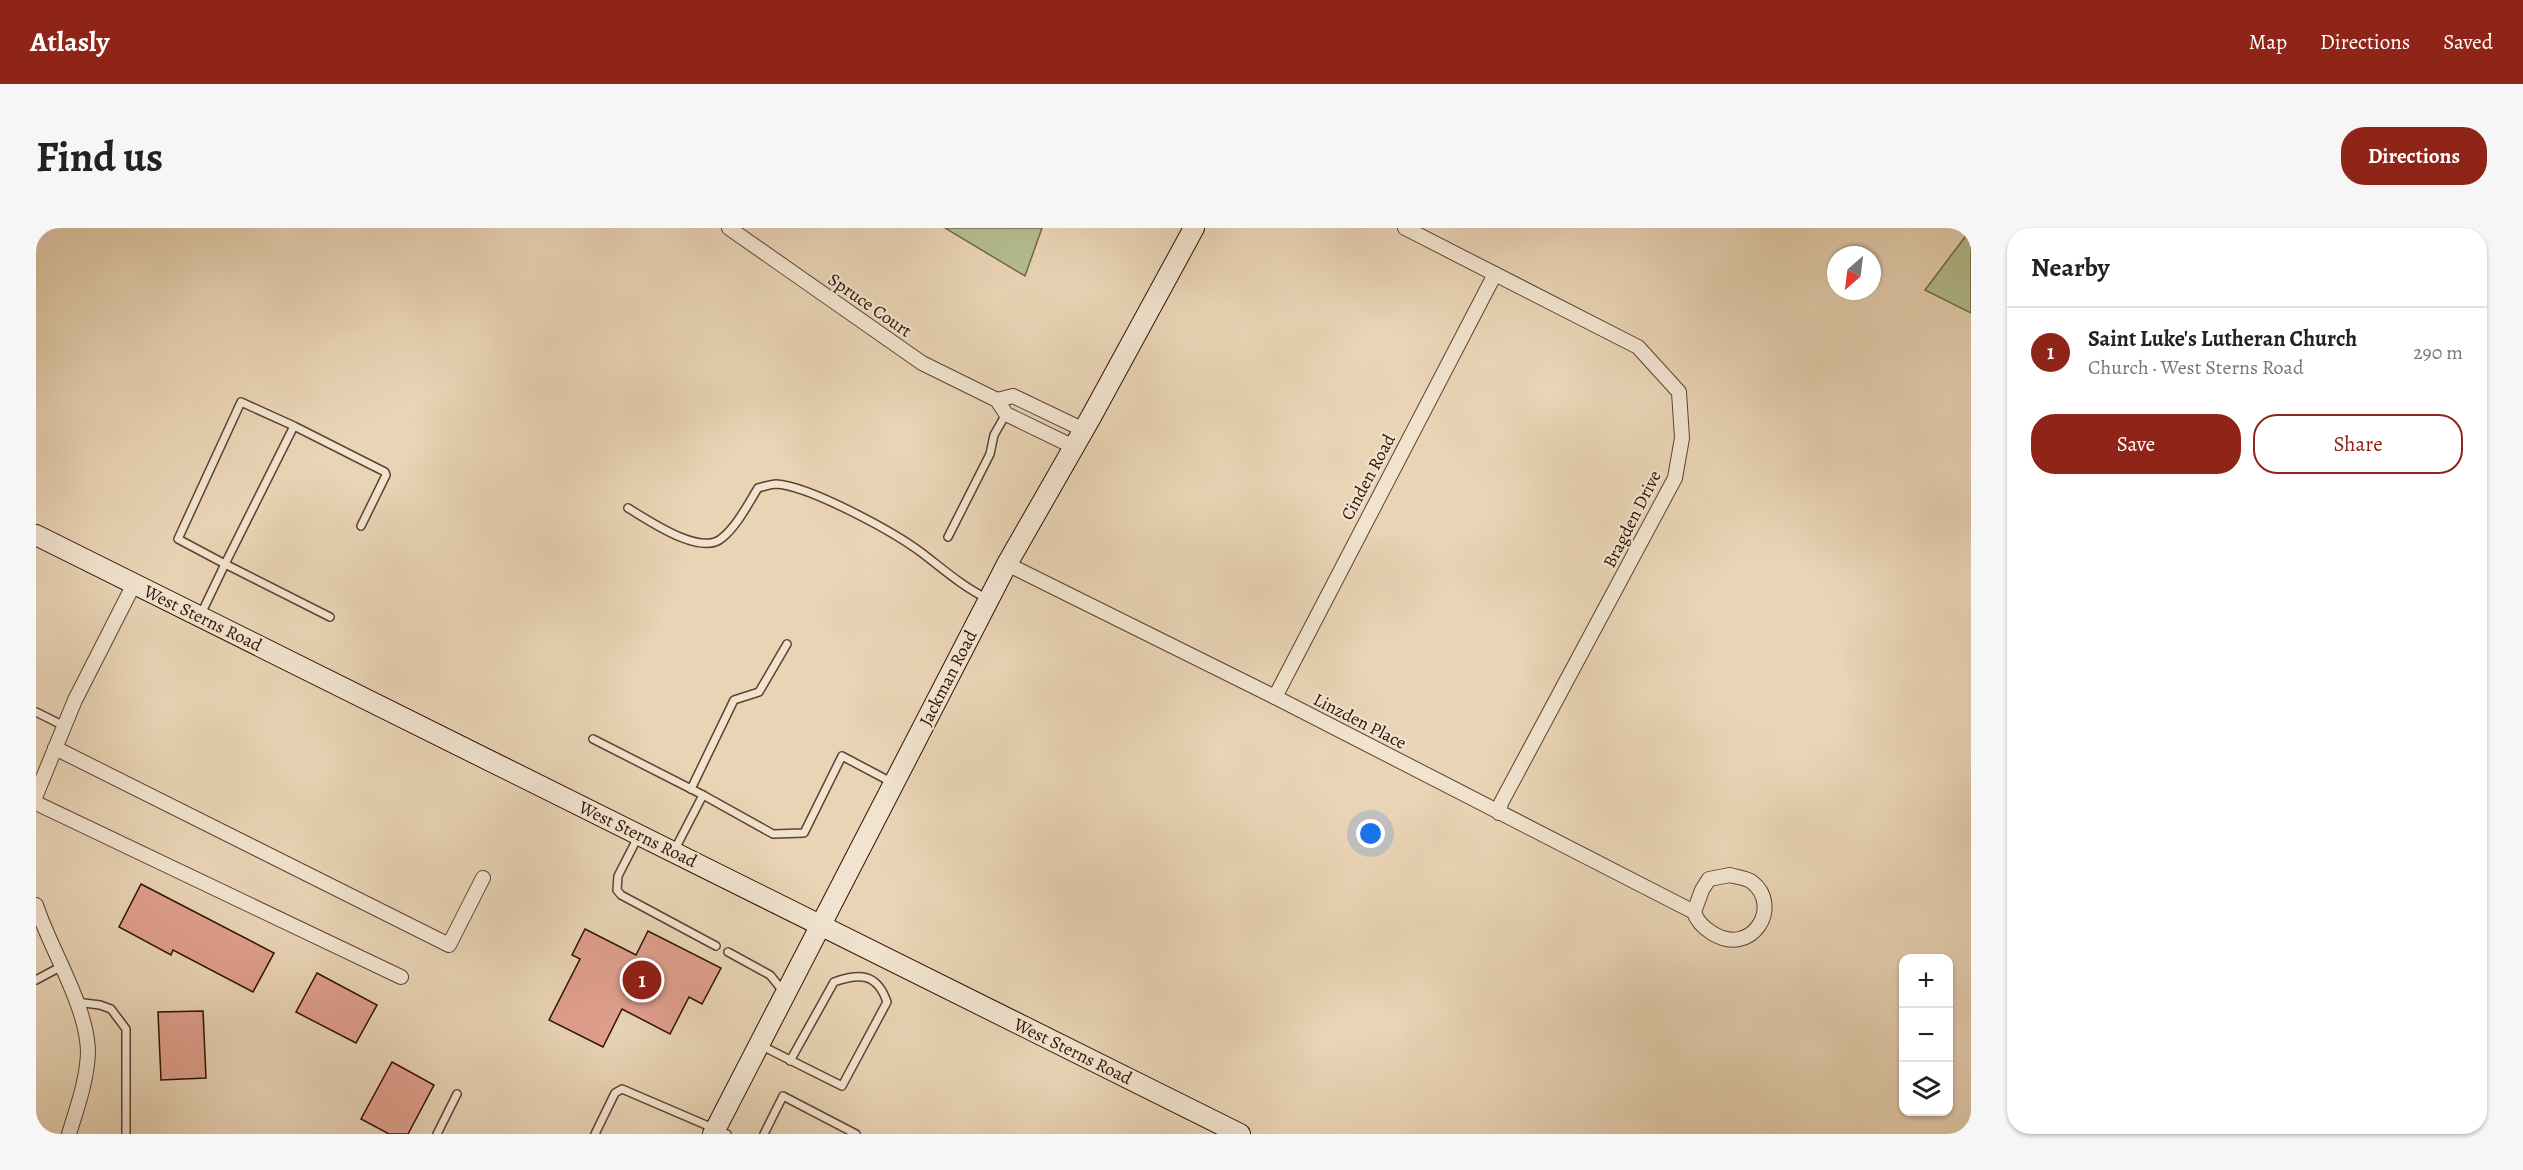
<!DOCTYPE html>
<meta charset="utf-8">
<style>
:root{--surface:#fff;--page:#f6f6f6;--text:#222;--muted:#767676;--line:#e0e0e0;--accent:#8f2418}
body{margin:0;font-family:Alegreya,serif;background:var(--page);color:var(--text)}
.controls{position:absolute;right:18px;bottom:18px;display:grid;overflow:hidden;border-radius:12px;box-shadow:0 2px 4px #0004}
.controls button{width:54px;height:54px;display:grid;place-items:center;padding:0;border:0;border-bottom:2px solid var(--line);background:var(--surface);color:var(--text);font:30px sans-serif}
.compass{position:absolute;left:1791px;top:18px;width:54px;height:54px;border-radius:50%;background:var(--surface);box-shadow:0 2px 4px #0004;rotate:208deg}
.you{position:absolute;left:1335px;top:606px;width:21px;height:21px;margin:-15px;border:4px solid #fff;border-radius:50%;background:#1a73e8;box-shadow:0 0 0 9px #1a73e833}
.badge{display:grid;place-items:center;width:39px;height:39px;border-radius:50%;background:var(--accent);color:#fff;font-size:20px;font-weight:700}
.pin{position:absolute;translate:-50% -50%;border:3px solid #fff;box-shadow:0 2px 6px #0006}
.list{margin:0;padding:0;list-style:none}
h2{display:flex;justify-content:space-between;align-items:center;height:78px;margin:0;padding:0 24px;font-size:26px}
h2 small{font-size:20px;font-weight:400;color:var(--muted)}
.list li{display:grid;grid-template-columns:39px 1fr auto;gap:18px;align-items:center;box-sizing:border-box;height:90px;padding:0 24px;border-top:2px solid var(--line)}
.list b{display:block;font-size:22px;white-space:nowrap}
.list p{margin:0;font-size:20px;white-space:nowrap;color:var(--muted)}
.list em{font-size:20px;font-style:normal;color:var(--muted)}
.actions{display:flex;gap:12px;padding:18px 24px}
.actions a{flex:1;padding:14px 0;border:2px solid var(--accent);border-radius:24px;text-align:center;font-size:21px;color:var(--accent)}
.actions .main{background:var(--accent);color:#fff}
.icon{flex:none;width:33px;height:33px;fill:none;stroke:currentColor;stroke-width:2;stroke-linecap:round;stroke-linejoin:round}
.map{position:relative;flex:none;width:1935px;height:906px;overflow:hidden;border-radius:24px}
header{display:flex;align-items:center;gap:36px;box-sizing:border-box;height:84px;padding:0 30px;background:var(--accent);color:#fff}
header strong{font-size:28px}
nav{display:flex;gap:33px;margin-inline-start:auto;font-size:21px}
.intro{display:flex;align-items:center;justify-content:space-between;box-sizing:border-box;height:144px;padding:0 36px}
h1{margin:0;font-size:42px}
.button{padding:15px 27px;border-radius:24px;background:var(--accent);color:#fff;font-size:21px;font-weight:700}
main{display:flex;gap:36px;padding:0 36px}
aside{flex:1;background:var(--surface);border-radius:24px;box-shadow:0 2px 4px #0004}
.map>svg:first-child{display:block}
</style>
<header>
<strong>Atlasly</strong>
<nav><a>Map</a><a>Directions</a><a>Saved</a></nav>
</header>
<div class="intro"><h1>Find us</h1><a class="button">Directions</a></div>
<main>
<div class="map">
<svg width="1935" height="906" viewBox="0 0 1935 906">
<rect width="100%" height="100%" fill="#e9d4b5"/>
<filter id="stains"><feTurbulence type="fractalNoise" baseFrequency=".00333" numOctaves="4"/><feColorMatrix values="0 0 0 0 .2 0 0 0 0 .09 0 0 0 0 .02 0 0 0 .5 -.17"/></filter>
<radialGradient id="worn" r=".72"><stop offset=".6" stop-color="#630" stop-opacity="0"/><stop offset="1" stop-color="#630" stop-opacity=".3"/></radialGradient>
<!-- green -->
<g fill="#b4bd8f" stroke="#726849" stroke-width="1.5">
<path d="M 909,0 L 1006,0 L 989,48 Z"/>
<path d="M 1935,1 L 1935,85 L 1889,62 Z"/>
</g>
<!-- building -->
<g fill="#df9f8d" stroke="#301203" stroke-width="1.5">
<path d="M 105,656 L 238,725 L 217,764 L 137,722 L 135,727 L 83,699 Z"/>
<path d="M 549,701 L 600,727 L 612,703 L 685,740 L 666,776 L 653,769 L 634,806 L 586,781 L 567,819 L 513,792 L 544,731 L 536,727 Z"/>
<path d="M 281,745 L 341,777 L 320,815 L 260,784 Z"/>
<path d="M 167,783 L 170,850 L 125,852 L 122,784 Z"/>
<path d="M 356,834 L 398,857 L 372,906 L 353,906 L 325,891 Z"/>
</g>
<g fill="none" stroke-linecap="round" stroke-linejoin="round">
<defs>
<g id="lane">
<path d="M 258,198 L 205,174 L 142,311 L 189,336 L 258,198 L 349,244 L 350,247 L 325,298"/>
<path d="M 592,280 C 612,292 665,329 686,310 C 701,298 712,276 722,260 C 727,259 735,256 740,256 C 774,258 858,304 886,325 C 907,341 926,358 950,370"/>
<path d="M 912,309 L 954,226 L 958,207 L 970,186"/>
<path d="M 165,386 L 189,336 L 294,389"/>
<path d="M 0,484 L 28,498"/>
<path d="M 557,511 L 667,567"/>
<path d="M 655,561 L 698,472 L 723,464 L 751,416"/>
<path d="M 602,609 L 582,648 L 581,662 L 585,667 L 680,718"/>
<path d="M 638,623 L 667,567 L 737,606 L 768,605 L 806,528 L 857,555"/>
<path d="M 692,724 L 734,747 L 747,763"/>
<path d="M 0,752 L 26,738"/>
<path d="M 40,774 L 64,777 L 75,781 L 90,801 L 90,906"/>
<path d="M 724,817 L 806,858 L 851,774 C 841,745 824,745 798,754 L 754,833"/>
<path d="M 401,906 L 421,866"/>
<path d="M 559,906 L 579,865 L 586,861 L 691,906"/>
<path d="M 728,906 L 747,868 L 820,906"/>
</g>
<g id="street">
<path d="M 693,0 L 886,135 L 961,172 L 970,186 L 1038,219"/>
<path d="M 1369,0 L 1602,119 L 1643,164 L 1646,210 L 1639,250 L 1465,575 L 1463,585"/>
<path d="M 961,172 L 977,168 L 1048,202"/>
<path d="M 971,336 L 1239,469 L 1658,684"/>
<path d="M 1239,469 L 1459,46"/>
<path d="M 19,520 L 413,717 L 447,650"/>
<path d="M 0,567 L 39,472 L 98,356"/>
<path d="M 0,575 L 365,749"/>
<path d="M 1694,647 C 1700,649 1711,650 1716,654 C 1747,678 1716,730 1676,705 C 1668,700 1661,694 1658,684 L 1666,662 L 1673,651 Z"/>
<path d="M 0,677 C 14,721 52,779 52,825 C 51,852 41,880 33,906"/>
</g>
<g id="secondary">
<path d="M 0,307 L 1204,906"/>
<path d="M 677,906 L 971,336 L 1055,189 L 1158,0"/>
</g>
</defs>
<!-- lane casing -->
<use href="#lane" stroke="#5e4230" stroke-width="10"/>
<!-- street casing -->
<use href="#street" stroke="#5e4230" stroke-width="16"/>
<!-- secondary casing -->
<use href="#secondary" stroke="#301203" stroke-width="22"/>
<!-- lane -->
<use href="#lane" stroke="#f1e3cf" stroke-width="7"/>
<!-- street -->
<use href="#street" stroke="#f1e3cf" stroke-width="14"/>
<!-- secondary -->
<use href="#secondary" stroke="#f1e3cf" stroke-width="20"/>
</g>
<g text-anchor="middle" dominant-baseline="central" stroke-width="4.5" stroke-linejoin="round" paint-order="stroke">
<!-- street labels -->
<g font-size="18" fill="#301203" stroke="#f1e3cf">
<text transform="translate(834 77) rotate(35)">Spruce Court</text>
<text transform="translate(1332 249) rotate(-62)">Cinden Road</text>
<text transform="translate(1596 291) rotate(-63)">Bragden Drive</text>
<text transform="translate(167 390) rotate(26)">West Sterns Road</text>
<text transform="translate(912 450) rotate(-63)">Jackman Road</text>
<text transform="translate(1324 493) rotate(27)">Linzden Place</text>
<text transform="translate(602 606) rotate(26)">West Sterns Road</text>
<text transform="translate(1037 823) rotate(26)">West Sterns Road</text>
</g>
</g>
<rect width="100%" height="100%" filter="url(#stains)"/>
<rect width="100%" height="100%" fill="url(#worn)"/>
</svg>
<div class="controls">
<button>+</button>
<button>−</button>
<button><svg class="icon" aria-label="layers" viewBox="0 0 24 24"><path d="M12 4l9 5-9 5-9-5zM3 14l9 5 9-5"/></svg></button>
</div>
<svg class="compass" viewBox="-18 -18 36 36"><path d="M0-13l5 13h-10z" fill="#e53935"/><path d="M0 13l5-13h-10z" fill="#767676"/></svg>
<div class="you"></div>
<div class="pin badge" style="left:606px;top:752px">1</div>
</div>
<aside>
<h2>Nearby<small></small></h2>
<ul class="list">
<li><span class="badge">1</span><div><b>Saint Luke's Lutheran Church</b><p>Church · West Sterns Road</p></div><em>290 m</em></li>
</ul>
<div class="actions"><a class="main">Save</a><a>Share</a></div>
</aside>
</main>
